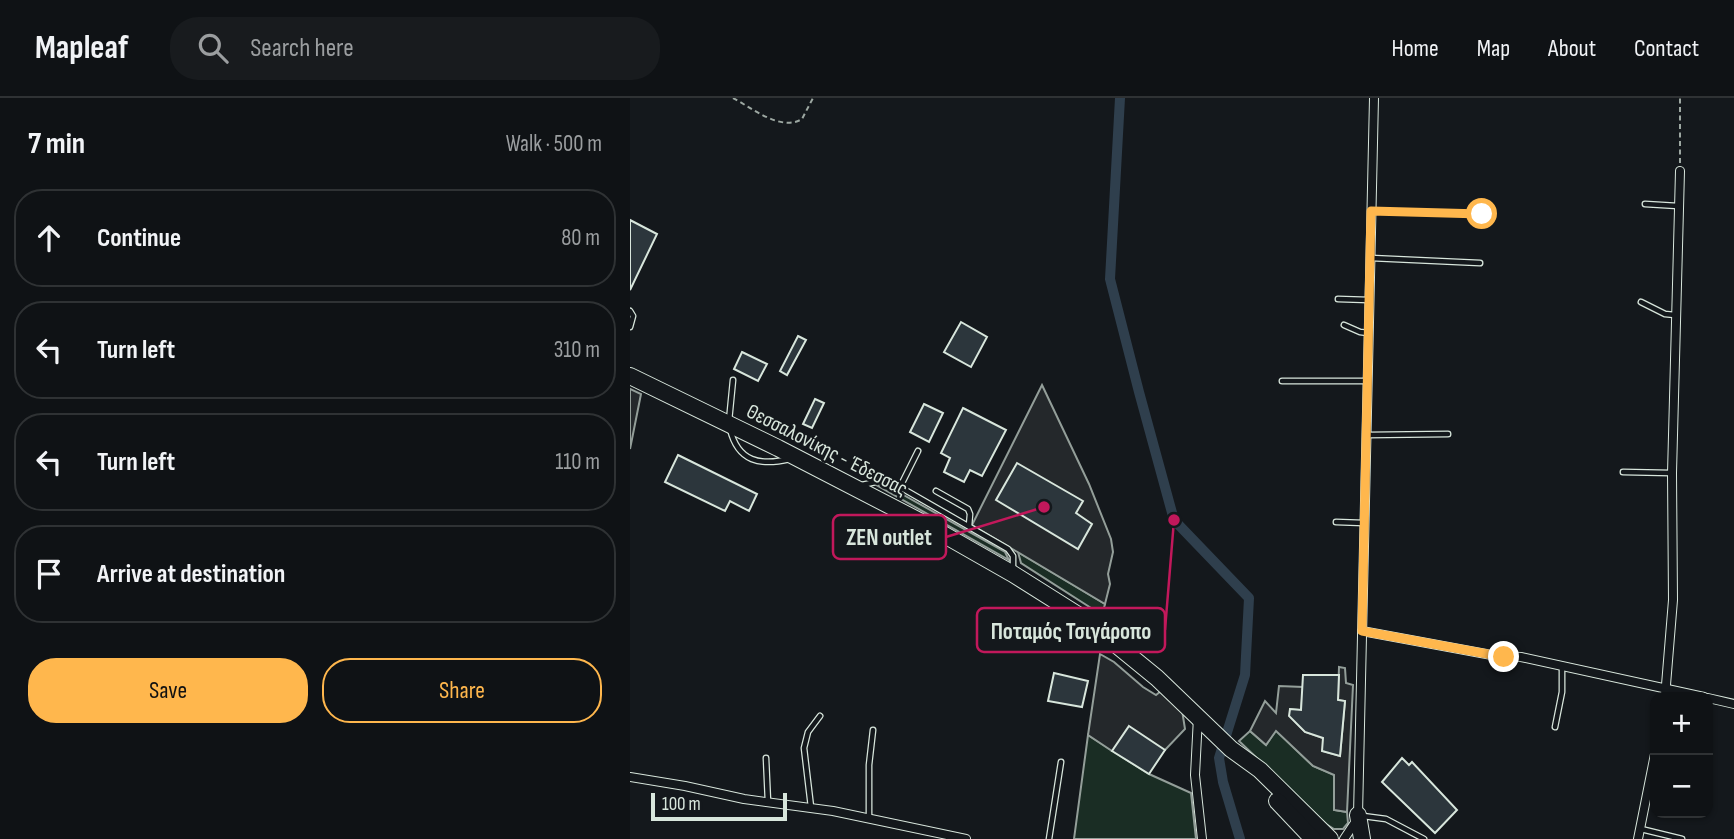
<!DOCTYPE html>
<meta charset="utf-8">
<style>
:root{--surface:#0f1215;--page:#181b1e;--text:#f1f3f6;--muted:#9b9ea0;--line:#2f3234;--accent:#ffb74d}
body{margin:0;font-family:"Sofia Sans Condensed",sans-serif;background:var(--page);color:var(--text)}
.controls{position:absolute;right:21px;bottom:21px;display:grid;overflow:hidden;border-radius:14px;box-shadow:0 2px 5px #0004}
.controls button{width:63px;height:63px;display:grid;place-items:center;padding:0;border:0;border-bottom:2px solid var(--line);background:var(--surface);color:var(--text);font:35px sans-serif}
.scale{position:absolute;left:21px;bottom:18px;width:136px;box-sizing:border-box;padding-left:7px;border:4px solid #d8e6dc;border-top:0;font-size:19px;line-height:24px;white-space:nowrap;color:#d8e6dc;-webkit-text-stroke:5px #14181c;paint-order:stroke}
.stop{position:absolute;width:21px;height:21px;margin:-16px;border:5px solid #ffb74d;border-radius:50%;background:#fff}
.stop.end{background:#ffb74d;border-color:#fff;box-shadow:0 2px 7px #0008}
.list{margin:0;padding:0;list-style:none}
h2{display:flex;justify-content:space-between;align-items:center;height:91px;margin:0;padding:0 28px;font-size:30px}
h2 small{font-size:23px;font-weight:400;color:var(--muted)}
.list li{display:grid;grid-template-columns:46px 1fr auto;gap:21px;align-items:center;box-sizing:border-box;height:98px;margin:0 14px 14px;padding:0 14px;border:2px solid var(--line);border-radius:28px}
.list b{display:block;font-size:26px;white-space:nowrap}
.list em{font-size:23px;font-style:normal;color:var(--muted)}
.actions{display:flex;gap:14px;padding:21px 28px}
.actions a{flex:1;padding:16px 0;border:2px solid var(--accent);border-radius:28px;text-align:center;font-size:24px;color:var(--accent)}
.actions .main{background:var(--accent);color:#111}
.icon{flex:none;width:38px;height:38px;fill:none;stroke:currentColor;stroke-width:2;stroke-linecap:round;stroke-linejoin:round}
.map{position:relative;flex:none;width:1104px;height:741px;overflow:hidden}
header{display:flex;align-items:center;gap:42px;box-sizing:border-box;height:98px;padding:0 35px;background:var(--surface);border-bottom:2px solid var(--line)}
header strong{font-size:33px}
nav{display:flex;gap:38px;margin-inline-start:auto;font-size:24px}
.search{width:490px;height:63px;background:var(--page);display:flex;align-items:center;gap:18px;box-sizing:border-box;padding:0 24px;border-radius:28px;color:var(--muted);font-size:26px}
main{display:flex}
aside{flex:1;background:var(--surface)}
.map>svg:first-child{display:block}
</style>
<header>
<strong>Mapleaf</strong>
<div class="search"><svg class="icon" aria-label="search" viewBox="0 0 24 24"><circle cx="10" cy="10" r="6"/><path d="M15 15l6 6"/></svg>Search here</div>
<nav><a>Home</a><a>Map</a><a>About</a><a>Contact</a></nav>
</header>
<main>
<aside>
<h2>7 min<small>Walk · 500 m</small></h2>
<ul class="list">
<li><svg class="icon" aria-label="ahead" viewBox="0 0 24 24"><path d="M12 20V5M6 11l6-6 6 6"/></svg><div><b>Continue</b></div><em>80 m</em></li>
<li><svg class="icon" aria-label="left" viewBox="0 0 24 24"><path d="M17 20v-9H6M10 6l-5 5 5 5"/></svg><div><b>Turn left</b></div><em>310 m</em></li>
<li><svg class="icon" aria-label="left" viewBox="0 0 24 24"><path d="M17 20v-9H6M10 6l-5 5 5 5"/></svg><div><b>Turn left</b></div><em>110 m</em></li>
<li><svg class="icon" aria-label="arrive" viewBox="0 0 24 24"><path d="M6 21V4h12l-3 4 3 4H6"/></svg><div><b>Arrive at destination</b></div></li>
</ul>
<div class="actions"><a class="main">Save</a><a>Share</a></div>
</aside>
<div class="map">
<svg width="1104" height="741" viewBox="0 0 1104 741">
<rect width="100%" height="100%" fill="#14181c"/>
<!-- green -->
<g fill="#1a2d24" stroke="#939e99" stroke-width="2">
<path d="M 254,386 L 375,454 L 379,462 L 248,388 Z"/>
<path d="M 388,454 L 475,506 L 472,517 L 391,465 Z"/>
<path d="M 646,632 L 683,668 L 705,677 L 704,712 L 717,714 L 718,725 L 713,731 L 704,731 L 696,726 L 609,643 L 620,633 L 636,647 Z"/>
<path d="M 458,637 L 519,676 L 561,695 L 566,741 L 444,741 Z"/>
</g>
<!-- parking -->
<g fill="#24282b" stroke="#939e99" stroke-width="2">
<path d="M 412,287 L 459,386 L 481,441 L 483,454 L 478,476 L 480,486 L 475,506 L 342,427 Z"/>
<path d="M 0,291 L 11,296 L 0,351 Z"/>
<path d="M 470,556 L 484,564 L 513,589 L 526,597 L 531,593 L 552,612 L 555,631 L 535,652 L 482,653 L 458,637 Z"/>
<path d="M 709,569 L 715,570 L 716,585 L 723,587 L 717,714 L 704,712 L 704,677 L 683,668 L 646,633 L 636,647 L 620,633 L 635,603 L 646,615 L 649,588 L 673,589 L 671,612 L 660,611 L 660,618 L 675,634 L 693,640 L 693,653 L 710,658 L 715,603 L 708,602 Z"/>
</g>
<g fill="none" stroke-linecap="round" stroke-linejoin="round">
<!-- canal -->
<path stroke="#2f3f4d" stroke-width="10" d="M 490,0 L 480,181 L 509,294 L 544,422 L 619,500 L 615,577 L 589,660 L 593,684 L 610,741"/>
</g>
<!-- building -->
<g fill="#2c363c" stroke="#d8e6dc" stroke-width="2">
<path d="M 0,122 L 27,136 L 0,192 Z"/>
<path d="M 331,224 L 357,239 L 341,269 L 314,254 Z"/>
<path d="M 168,238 L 176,242 L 157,277 L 150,273 Z"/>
<path d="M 112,254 L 137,266 L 128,283 L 104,271 Z"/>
<path d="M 185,301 L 194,305 L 182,330 L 173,326 Z"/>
<path d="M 294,306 L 313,315 L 299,344 L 280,334 Z"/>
<path d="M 333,310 L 376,332 L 352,378 L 340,372 L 334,384 L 314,374 L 320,360 L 311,355 Z"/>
<path d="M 48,357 L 127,396 L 119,413 L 100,403 L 95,413 L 35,384 Z"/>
<path d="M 387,365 L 453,403 L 446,415 L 462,426 L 448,451 L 366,402 Z"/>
<path d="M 424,575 L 458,583 L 452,609 L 418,603 Z"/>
<path d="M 673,577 L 709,577 L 708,602 L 715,603 L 710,658 L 692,653 L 693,640 L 675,634 L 659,618 L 660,611 L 671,612 Z"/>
<path d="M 499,628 L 535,652 L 519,676 L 482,653 Z"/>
<path d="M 772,660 L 779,667 L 782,664 L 827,712 L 805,735 L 752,684 Z"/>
</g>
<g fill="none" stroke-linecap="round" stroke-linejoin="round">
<defs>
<g id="lane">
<path d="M 1015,106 L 1048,108"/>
<path d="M 742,113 L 852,116"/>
<path d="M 741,160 L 850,165"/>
<path d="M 708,201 L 739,202"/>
<path d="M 1011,204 L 1035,216 L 1045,217"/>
<path d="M 0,213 L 3,218 L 0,229"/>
<path d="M 714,227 L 730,234 L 738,235"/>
<path d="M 652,283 L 737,283"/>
<path d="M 99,323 L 103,282"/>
<path d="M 100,331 C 108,364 130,368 160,361"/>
<path d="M 738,337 L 818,336"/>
<path d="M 993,374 L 1041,375"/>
<path d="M 232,387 L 250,383 L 263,385 L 378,451 L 383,458 L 383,472"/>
<path d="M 270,389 L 288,353"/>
<path d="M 306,393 L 338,411 L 340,416 L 339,428"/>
<path d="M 706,424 L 734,425"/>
<path d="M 925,629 L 932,594 L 932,569"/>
<path d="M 136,660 L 138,704"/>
<path d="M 181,709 L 174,650 L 178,634 L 190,618"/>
<path d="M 733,718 L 756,721 L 794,741"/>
<path d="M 239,720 L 239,667 L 243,632"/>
<path d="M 1011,731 L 1052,741"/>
<path d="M 419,741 L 431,664"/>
</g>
<g id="street">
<path d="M 732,533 L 867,558 L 891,559 L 1074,599"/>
<path d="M 1035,599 L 1043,502 L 1042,375 L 1050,73"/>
<path d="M 1078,600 L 1104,606"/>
<path d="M 568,619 L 565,677 L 572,741"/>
<path d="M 0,679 L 55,688 L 114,701 L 203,713 L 336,741"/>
<path d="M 728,717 L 744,0"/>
<path d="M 714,741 L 726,723"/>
<path d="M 1008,741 L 1025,656"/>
</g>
<g id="highway">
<path d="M 0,278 L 148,350 L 297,427 L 383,476 L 456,522 L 527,580 L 601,651 L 630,672 L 700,741"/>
<path d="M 647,703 L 683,741"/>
<path d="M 728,717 L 732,741"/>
</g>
</defs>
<!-- lane casing -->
<use href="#lane" stroke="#d8e6dc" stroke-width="7"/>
<!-- street casing -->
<use href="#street" stroke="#d8e6dc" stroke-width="10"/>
<!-- highway casing -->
<use href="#highway" stroke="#d8e6dc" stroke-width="18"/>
<!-- path -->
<g stroke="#9da8a2" stroke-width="2" stroke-dasharray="5 3.5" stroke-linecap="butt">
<path d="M 103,0 C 122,10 151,34 172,21 L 183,0"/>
<path d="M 1050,65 L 1050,0"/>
</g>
<!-- lane -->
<use href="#lane" stroke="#14181c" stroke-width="4.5"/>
<!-- street -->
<use href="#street" stroke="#14181c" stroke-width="8"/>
<!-- highway -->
<use href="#highway" stroke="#14181c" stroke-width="16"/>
</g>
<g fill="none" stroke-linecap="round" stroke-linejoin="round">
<!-- route -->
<path stroke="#ffb74d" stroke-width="9" d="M 852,116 L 741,113 L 732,533 L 874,559"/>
</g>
<g text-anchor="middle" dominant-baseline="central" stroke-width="5" stroke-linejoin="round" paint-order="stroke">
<!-- street labels -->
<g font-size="21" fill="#d8e6dc" stroke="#14181c">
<text transform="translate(197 352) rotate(27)">Θεσσαλονίκης - Έδεσσας</text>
</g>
</g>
<!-- callouts -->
<path fill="none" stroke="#c2185b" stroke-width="2.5" d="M414 409L316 439M544 422L535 532"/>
<g fill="#c2185b" stroke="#14181c" stroke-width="2.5">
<circle cx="414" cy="409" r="7"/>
<circle cx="544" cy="422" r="7"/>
</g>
<g fill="#14181c" stroke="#c2185b" stroke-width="2.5">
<rect x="203" y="417" width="113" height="44" rx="7"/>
<rect x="347" y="510" width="188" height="44" rx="7"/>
</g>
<g font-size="23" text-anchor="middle" font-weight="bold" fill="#d8e6dc">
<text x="259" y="447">ZEN outlet</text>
<text x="441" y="541">Ποταμός Τσιγάροπο</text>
</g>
</svg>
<div class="controls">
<button>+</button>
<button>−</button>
</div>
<div class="scale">100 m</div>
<div class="stop" style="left:852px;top:116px"></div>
<div class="stop end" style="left:874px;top:559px"></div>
</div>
</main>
